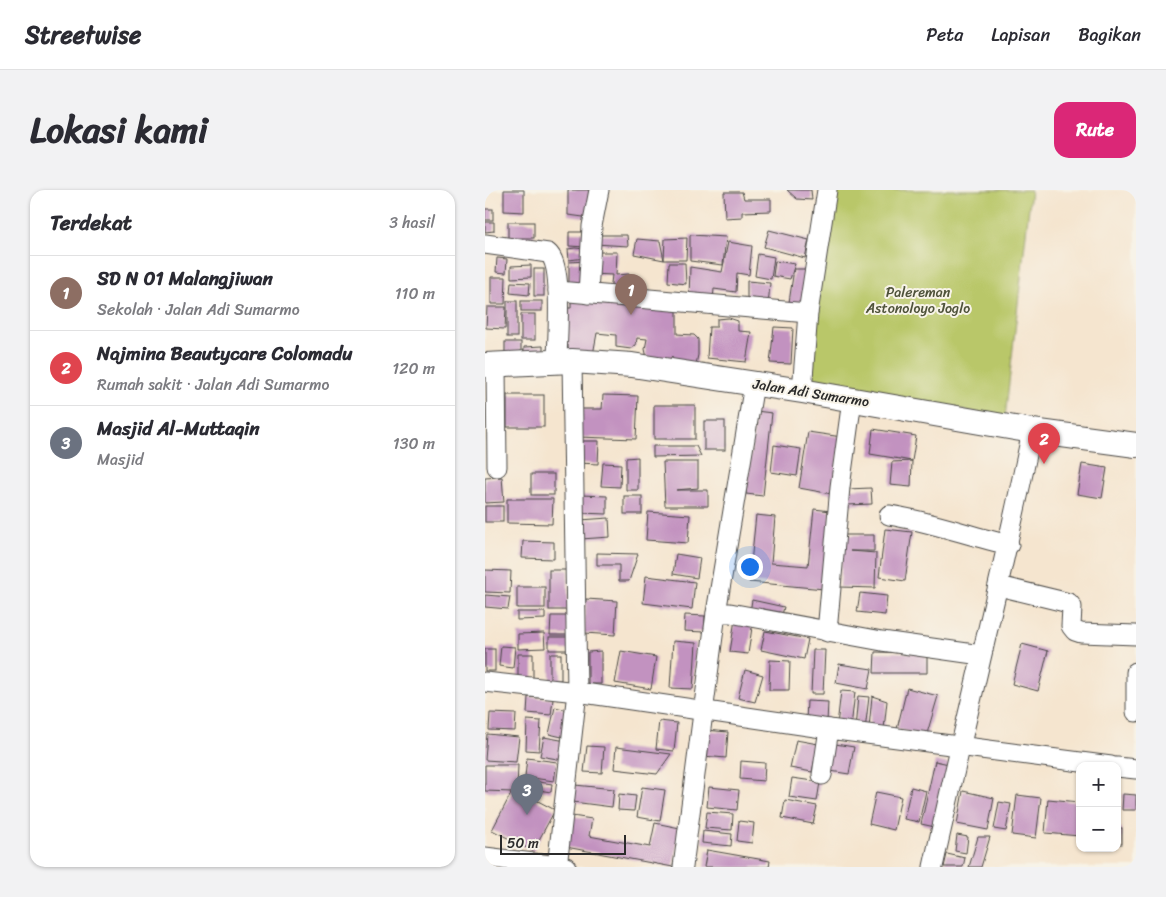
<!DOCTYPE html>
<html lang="id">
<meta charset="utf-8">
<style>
:root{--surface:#fff;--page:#f2f2f3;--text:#2b2b33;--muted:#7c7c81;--line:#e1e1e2;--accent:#db2777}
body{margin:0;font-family:Sriracha,sans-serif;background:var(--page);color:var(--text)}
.controls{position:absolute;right:15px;bottom:15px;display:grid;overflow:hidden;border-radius:10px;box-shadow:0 1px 4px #0004}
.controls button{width:45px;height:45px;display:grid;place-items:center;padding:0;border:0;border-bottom:1px solid var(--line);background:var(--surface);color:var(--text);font:25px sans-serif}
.scale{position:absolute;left:15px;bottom:12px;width:126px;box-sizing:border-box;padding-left:5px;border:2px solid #2b2b2b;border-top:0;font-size:14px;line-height:18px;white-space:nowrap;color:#2b2b2b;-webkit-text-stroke:4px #f7f3e8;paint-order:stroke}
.you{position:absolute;left:264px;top:376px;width:18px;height:18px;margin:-12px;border:4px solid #fff;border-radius:50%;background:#1a73e8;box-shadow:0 0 0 8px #1a73e833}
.badge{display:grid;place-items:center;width:32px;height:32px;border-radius:50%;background:var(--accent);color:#fff;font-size:16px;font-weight:700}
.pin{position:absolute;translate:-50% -41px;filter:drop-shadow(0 1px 2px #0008)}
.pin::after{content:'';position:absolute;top:26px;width:18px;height:15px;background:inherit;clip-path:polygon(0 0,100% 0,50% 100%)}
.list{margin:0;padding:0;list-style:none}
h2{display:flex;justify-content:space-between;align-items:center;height:65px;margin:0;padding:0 20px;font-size:21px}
h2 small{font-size:16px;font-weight:400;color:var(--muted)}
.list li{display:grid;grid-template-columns:32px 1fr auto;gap:15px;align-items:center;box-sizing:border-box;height:75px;padding:0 20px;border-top:1px solid var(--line)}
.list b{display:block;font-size:19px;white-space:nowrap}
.list p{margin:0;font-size:16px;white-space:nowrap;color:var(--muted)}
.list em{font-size:16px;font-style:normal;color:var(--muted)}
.map{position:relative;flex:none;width:651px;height:677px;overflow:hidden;border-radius:15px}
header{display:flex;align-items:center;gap:30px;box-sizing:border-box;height:70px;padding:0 25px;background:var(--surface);border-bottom:1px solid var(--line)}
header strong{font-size:24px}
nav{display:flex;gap:28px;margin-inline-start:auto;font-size:18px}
.intro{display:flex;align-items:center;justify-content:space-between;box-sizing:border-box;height:120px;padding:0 30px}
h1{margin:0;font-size:35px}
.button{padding:12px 22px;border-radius:15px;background:var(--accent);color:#fff;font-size:18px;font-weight:700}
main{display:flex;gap:30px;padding:0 30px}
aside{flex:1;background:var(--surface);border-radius:15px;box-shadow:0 1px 4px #0004}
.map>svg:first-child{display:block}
</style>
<header>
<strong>Streetwise</strong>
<nav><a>Peta</a><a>Lapisan</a><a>Bagikan</a></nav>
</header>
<div class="intro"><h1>Lokasi kami</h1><a class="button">Rute</a></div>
<main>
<aside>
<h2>Terdekat<small>3 hasil</small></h2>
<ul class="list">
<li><span class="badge" style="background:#8d6e63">1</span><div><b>SD N 01 Malangjiwan</b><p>Sekolah · Jalan Adi Sumarmo</p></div><em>110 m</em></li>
<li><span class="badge" style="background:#e0444e">2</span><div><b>Najmina Beautycare Colomadu</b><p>Rumah sakit · Jalan Adi Sumarmo</p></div><em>120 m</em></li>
<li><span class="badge" style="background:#6b7280">3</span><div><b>Masjid Al-Muttaqin</b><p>Masjid</p></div><em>130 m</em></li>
</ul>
</aside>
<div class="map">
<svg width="651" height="677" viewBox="0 0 651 677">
<rect width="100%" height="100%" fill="#f7f3e8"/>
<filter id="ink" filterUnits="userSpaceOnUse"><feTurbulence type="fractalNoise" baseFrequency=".02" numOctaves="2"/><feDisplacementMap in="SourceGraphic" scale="10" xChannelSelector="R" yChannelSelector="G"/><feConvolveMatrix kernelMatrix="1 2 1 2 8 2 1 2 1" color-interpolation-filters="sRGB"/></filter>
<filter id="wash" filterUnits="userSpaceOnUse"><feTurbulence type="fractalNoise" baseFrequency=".0096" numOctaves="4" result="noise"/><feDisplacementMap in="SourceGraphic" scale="20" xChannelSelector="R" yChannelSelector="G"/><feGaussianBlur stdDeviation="1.12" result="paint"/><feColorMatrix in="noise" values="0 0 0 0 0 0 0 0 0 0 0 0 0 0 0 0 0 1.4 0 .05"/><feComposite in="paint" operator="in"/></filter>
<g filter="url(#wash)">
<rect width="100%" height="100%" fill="#f5e5cf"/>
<!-- green -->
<path fill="#b9c769" stroke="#72794a" d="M 346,0 L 546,0 L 520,228 L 322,191 Z"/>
<g id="blocks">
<!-- building -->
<g fill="#c292c0">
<path d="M 19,0 L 39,0 L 39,22 L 19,21 Z"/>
<path d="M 83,0 L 106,0 L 106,28 L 83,25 Z"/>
<path d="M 302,0 L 326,0 L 327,10 L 312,9 Z"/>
<path d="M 239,2 L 257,2 L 259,9 L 286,9 L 286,21 L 257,22 L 257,27 L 240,28 Z"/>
<rect x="0" y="19" width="8" height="11"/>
<path d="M 0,32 L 9,32 L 9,41 L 0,42 Z"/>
<rect x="23" y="32" width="26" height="16"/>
<path d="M 284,40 L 324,50 L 320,68 L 279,57 Z"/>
<path d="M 84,42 L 102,42 L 101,57 L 84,56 Z"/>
<path d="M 109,45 L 142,45 L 143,56 L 110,54 Z"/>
<path d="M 205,45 L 241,47 L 238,75 L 205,71 Z"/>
<path d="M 202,48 L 201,70 L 179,70 L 180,49 Z"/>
<path d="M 152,49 L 175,51 L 179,70 L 149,64 Z"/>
<path d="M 243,52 L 267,56 L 264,85 L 252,83 L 251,102 L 229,99 L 228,110 L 204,108 L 205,77 L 237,82 Z"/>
<path d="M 90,58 L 100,59 L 100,68 L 84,70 L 83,59 Z"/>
<path d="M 107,62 L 132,62 L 131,85 L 144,84 L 144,103 L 125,102 L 127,85 L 107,84 Z"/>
<path d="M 273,64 L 289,67 L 286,89 L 270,86 Z"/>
<path d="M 12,68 L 22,69 L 21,83 L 11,82 Z"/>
<path d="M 101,71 L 100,96 L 84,95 L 84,72 Z"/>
<path d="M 290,71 L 310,74 L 305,89 L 288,86 Z"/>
<path d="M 184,73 L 200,73 L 201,94 L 183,92 Z"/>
<path d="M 46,75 L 46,87 L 26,88 L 26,76 Z"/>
<rect x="49" y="79" width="10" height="27"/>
<path d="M 309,79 L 326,79 L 321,119 L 303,119 Z"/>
<path d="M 6,87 L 21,87 L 20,114 L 6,114 Z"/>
<path d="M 262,91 L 285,93 L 283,117 L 262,115 Z"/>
<path d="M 26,92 L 45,93 L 44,105 L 25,103 Z"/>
<rect x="22" y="111" width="10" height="36"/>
<rect x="36" y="111" width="21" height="10"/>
<path d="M 86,111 L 192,121 L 192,144 L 209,145 L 213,149 L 213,165 L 210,179 L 189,175 L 187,166 L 184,170 L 162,168 L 160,159 L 162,149 L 152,148 L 151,155 L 146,159 L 131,157 L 131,145 L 112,143 L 107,170 L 83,160 L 83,155 L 75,155 L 76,118 L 86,118 Z"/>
<path d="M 2,117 L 21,117 L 20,139 L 1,138 Z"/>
<rect x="36" y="124" width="14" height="26"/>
<path d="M 244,128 L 253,131 L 253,141 L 266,142 L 261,172 L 222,168 L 224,137 L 232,137 L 232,129 Z"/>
<path d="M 289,137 L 308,138 L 306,174 L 285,173 Z"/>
<rect x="20" y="152" width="16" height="16"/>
<path d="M 58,156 L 58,167 L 39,167 L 39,157 Z"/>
<rect x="22" y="205" width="37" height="32"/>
<path d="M 118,205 L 153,206 L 151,249 L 93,247 L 94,219 L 117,219 Z"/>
<rect x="169" y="215" width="41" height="34"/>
<path d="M 271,221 L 287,223 L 278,306 L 261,304 Z"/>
<rect x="219" y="231" width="21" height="29"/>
<path d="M 388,239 L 431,246 L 427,271 L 385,264 Z"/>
<path d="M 323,242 L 357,247 L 347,304 L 314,298 Z"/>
<path d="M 93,251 L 114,251 L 113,274 L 93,273 Z"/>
<path d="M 289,255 L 316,259 L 312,286 L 286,282 Z"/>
<path d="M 168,256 L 211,256 L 216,266 L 168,267 Z"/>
<path d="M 153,267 L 153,300 L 141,300 L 141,268 Z"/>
<path d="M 427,271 L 426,297 L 405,295 L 407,272 Z"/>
<path d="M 178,272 L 213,272 L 213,298 L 191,300 L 223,300 L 223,316 L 180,316 Z"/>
<path d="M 118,273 L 136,274 L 135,297 L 116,296 Z"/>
<path d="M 597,274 L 622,278 L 617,308 L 592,304 Z"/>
<rect x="46" y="284" width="23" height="21"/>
<path d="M 17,287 L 19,312 L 0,313 L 0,288 Z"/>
<path d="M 386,298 L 387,314 L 362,315 L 362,299 Z"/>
<path d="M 95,305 L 122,306 L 122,324 L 95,323 Z"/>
<rect x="139" y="306" width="18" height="18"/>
<path d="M 22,309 L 68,309 L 67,334 L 22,333 Z"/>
<rect x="0" y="316" width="18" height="16"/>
<path d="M 329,319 L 346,321 L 339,399 L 264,392 L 271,325 L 290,327 L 286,373 L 323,376 Z"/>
<path d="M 163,322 L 205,325 L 203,353 L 161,350 Z"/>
<path d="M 124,328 L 125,347 L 96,349 L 95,330 Z"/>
<path d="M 400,339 L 427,342 L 420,391 L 394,387 Z"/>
<path d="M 358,345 L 389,345 L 389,361 L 365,361 L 391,363 L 390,398 L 355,397 Z"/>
<path d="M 38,351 L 69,352 L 69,369 L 37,368 Z"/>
<path d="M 112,363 L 153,364 L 144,391 L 134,391 L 134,375 L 112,375 Z"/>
<path d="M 191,364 L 215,368 L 212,388 L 188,384 Z"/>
<path d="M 0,380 L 26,381 L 25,403 L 0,402 Z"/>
<rect x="64" y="380" width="19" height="40"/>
<path d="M 161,386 L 210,392 L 207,419 L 158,413 Z"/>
<rect x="32" y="397" width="28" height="21"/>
<path d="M 375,403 L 402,406 L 400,425 L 372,422 Z"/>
<path d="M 0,405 L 25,407 L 23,419 L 0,417 Z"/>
<path d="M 101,409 L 132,411 L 130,445 L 99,443 Z"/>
<path d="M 267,410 L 299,417 L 296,429 L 265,422 Z"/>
<path d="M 32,422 L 60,422 L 60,429 L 32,430 Z"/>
<path d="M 200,425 L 220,426 L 219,442 L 199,441 Z"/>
<path d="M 66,426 L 84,426 L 83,445 L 65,445 Z"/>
<path d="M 250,429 L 268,431 L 263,464 L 245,462 Z"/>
<path d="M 280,441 L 323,449 L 319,469 L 276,460 Z"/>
<path d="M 59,443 L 60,458 L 33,459 L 33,444 Z"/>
<rect x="64" y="447" width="20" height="13"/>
<path d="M 188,451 L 211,453 L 208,499 L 185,498 Z"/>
<path d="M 537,454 L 563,461 L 553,501 L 527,494 Z"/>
<path d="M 16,456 L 30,457 L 28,478 L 14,476 Z"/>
<rect x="0" y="459" width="10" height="22"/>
<path d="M 328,460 L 340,460 L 338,504 L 326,504 Z"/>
<path d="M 116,461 L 116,494 L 103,494 L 103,462 Z"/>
<path d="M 136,461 L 171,467 L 166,499 L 130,493 Z"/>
<path d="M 390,462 L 442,463 L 442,483 L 389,483 Z"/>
<path d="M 33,464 L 48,464 L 48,493 L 33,492 Z"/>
<rect x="65" y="464" width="11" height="26"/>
<path d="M 285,470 L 305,471 L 304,500 L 284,500 Z"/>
<path d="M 354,474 L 387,479 L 383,499 L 351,493 Z"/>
<path d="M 260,480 L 278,485 L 270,512 L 253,508 Z"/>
<path d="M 422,498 L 453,506 L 441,547 L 412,539 Z"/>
<path d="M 356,501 L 370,502 L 366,537 L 352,535 Z"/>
<path d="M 373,506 L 384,507 L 380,540 L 370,539 Z"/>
<path d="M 387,506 L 402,511 L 399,539 L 384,538 Z"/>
<path d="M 43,507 L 68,509 L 66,525 L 42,523 Z"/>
<path d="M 322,511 L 343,512 L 342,532 L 321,531 Z"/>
<path d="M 70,517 L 83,520 L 77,547 L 64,544 Z"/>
<path d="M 5,523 L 31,524 L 30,541 L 4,540 Z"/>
<path d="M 42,530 L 56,531 L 54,561 L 41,560 Z"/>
<path d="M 174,531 L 192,533 L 189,561 L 171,559 Z"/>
<path d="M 220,540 L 243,542 L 241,568 L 218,566 Z"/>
<path d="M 2,544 L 34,547 L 31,572 L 0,570 Z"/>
<path d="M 59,547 L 81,551 L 78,570 L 55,566 Z"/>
<path d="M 311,550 L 333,554 L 327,582 L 305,578 Z"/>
<path d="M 344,553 L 369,557 L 364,584 L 339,580 Z"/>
<path d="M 102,556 L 119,557 L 117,583 L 99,582 Z"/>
<path d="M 131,557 L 186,564 L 172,584 L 129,579 Z"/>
<path d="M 42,568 L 72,572 L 69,591 L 40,587 Z"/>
<path d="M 256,571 L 280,573 L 279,591 L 255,589 Z"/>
<path d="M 450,571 L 464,574 L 450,637 L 436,634 Z"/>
<path d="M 0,575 L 33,575 L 32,600 L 70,620 L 48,661 L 7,640 L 27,602 L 0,601 Z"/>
<path d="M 307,588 L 335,592 L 332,611 L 304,607 Z"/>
<path d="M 48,591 L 67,594 L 66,602 L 47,599 Z"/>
<path d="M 90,595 L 129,599 L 127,617 L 88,612 Z"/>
<path d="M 157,597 L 180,600 L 175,631 L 152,627 Z"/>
<path d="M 224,597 L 254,600 L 252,620 L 222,617 Z"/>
<path d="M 426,597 L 441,601 L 434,632 L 419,629 Z"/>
<path d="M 478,601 L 509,608 L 503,640 L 472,634 Z"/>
<path d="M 391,602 L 416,607 L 409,640 L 384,634 Z"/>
<path d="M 134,604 L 151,606 L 149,621 L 133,620 Z"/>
<path d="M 638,604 L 651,605 L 651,620 L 637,620 Z"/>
<path d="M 532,605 L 556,608 L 551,648 L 527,645 Z"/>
<path d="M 563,609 L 595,612 L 595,646 L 560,643 Z"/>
<path d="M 300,610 L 332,616 L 328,634 L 297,628 Z"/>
<path d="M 514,612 L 526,614 L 521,641 L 509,639 Z"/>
<path d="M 222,622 L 248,624 L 247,640 L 220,638 Z"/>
<path d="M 87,626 L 107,629 L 104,646 L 165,657 L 170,633 L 195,638 L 188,677 L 81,657 Z"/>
<path d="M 254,631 L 269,633 L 267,653 L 252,651 Z"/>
<rect x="632" y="638" width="5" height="16"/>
<path d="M 218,641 L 247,644 L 246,656 L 217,653 Z"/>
<path d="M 472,645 L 483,647 L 481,663 L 470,661 Z"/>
<path d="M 493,647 L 505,647 L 496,677 L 484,677 Z"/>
<path d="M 222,660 L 285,671 L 284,677 L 219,677 Z"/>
<path d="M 462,664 L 480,668 L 478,677 L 459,677 Z"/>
</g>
</g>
</g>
<g filter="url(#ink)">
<use href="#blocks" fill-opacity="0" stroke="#494744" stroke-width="1"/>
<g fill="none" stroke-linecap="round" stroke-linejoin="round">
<defs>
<g id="minor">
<path d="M 0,54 L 63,63 C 79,75 72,150 72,171"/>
<path d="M 73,101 L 323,123"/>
<path d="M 103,104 L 107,36 L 114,0"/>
<path d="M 11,175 L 12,277"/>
<path d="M 317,201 L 323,123 L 342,0"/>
<path d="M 404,325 C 445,331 484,346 524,355"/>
<path d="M 514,396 L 584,413 L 587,417 L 586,436 L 590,441 L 596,443 L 651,445"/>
<path d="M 231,423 L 245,423 L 397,451 L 496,465"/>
<path d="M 342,442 L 355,297 L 367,210"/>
<path d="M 651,482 L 651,522"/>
<path d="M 0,492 L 92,502 L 344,539 L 626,576"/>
<path d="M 632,577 L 651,579"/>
<path d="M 337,585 L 344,539"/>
<path d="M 0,667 L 81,677"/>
<path d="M 72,677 L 92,502 L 87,171"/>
<path d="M 198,677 L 231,423 L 269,194"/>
<path d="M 448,677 C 480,531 517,387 547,241"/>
</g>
<path id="major" d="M 0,175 L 87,171 L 147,175 L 317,201 L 547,241 L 651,255"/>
</defs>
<!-- minor casing -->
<use href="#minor" stroke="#494744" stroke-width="21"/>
<!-- major casing -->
<use href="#major" stroke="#494744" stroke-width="26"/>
<!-- minor -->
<use href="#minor" stroke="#fff" stroke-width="19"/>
<!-- major -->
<use href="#major" stroke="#fff" stroke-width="24"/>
</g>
</g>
<g text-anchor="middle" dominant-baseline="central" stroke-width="4" stroke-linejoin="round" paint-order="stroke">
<!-- park labels -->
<g font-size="14" fill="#4e523a" stroke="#f7f3e8">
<text x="433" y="102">Palereman<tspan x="433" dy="16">Astonoloyo Joglo</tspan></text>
</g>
<!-- street labels -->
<g font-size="14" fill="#2b2b2b" stroke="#f7f3e8">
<text transform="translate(326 203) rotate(9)">Jalan Adi Sumarmo</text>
</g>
</g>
</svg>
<div class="controls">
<button>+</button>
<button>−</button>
</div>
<div class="scale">50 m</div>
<div class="you"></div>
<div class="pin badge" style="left:146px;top:125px;background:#8d6e63">1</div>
<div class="pin badge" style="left:559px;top:274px;background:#e0444e">2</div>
<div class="pin badge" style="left:42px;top:625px;background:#6b7280">3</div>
</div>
</main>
